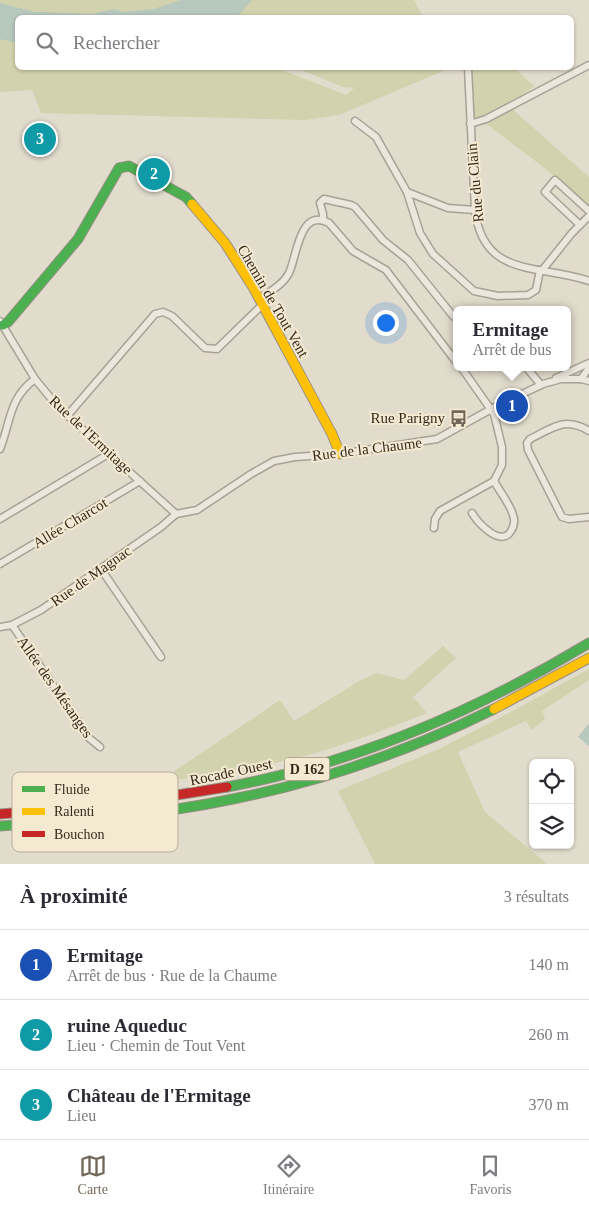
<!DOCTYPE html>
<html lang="fr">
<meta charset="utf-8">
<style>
:root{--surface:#fff;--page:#f7f7f7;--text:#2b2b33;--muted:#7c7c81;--line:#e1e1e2;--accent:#72685a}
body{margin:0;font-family:Georgia,serif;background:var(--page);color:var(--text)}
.controls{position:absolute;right:15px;bottom:15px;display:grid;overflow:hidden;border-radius:8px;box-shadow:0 1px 4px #0004}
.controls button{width:45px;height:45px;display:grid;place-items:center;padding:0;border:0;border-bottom:1px solid var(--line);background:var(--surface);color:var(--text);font:25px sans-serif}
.you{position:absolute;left:385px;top:322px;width:18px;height:18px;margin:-12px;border:4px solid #fff;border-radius:50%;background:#1a73e8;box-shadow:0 0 0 8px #1a73e833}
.badge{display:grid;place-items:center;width:32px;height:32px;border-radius:50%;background:var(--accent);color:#fff;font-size:16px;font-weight:700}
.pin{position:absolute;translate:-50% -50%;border:2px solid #fff;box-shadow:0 1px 5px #0006}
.popup{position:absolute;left:453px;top:306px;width:118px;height:65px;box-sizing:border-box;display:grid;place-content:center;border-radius:8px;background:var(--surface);filter:drop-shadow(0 1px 4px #0005);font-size:16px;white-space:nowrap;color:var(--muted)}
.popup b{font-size:19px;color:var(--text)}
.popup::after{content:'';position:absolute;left:50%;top:100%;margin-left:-10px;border:10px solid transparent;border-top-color:var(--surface)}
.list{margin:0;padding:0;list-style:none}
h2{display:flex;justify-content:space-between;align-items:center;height:65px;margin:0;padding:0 20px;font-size:21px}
h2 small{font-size:16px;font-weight:400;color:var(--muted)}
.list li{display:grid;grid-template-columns:32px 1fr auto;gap:15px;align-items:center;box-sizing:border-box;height:70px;padding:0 20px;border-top:1px solid var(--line)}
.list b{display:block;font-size:19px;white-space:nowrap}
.list p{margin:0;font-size:16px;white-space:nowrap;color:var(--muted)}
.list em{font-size:16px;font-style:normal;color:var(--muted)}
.icon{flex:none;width:28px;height:28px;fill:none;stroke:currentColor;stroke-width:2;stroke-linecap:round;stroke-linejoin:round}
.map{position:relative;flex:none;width:589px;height:864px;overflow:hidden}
.search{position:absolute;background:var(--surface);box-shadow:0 1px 4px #0004;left:15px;right:15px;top:15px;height:55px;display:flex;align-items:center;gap:12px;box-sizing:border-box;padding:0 18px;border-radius:8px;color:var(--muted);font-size:19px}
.sheet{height:275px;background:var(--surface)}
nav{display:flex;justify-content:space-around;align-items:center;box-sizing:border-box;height:70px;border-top:1px solid var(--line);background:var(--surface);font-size:14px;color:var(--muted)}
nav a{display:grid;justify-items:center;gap:2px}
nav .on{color:var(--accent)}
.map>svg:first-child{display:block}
</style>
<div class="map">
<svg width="589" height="864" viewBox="0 0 589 864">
<rect width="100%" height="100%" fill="#e2dccc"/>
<!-- green -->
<g fill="#d2d2ae">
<path d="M 0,0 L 414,0 L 423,17 L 18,18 L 18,68 L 277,68 L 346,95 L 354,88 L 343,87 L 296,68 L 443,68 L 443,71 L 339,115 L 305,120 L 41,113 L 32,90 L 0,92 Z"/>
<path d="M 471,68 L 514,68 L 534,86 L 520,97 L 475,120 L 473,119 Z"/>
<path d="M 511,108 L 589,177 L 589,206 L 547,170 L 484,122 Z"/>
<path d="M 443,646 L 456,658 L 413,697 L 427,713 C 391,727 354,742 315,753 C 264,768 209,774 157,783 L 280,700 L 294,721 L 361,680 L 377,673 L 404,680 Z"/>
<path d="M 589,669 L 589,680 L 542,711 L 545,719 L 532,730 L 526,721 L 458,752 L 485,812 L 546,863 L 545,864 L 375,864 L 338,791 L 439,749 L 507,714 Z"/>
</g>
<!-- water -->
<g fill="#b7c8bd">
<path d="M 181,0 L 252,0 L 237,17 L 18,18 L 17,43 L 0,39 L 0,3 L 36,12 L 92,14 L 115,9 L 124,12 L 153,9 Z"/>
<path d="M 589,723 L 589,746 L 578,737 Z"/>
</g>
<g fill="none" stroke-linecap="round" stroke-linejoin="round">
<defs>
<g id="street">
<path d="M 468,68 L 475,210 C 483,279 540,264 589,281"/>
<path d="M 355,121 L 376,137 L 407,192 L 448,208 L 475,210"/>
<path d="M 470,124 L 486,119 L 589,65"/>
<path d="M 407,192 L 420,233 L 433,254 L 474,291 L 498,296 L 528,295 L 536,290 L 540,270"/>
<path d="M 323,220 L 323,214 L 320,203 L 324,199 L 351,205 L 355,207 L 383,240 L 408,260 L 453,316 L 457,319"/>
<path d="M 580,225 L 545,192 L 555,180 L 589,211"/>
<path d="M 544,270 L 544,268 L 572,233 L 589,216"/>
<path d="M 259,299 C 269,292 283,285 289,273 C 297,257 299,207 329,223 L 353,251 L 386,270 L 457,363"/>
<path d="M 0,321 L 35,379 L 58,407 L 176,514"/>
<path d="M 526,367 L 541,385"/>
<path d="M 556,378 L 589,363"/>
<path d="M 581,379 L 589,368"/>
<path d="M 67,416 L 155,314 L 163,312 L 172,316 L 205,348 L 217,349 L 262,305"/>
<path d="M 589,431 C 565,416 553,428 530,439 L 527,443 L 528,450 L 562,517 L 569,519 L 589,517"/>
<path d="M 0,449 C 11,421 9,398 35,379"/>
<path d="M 472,513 C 478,523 501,548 511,531 C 514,526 515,520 513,515 C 510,504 500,492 494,481"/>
<path d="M 176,514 L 197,510 L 251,474 L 274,461 L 295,457 L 340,454 L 437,439 L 495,407 L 543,384 L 561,379 L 581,379 L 589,381"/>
<path d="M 0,519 L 110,453"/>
<path d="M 434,528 L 435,519 L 440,511 L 494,481 L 502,465 L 502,447 L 494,414 L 461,367"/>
<path d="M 0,564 L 140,481"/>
<path d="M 101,569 L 161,657"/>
<path d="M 12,625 L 89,738 L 100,747"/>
<path d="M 0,627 L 12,625 L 41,610 L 161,527 L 176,514"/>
</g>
<g id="fast">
<path d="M 3,325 L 8,322 L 78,239 L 119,168 L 129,166 L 186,197 L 192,204"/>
<path d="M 227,787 C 357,763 476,711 589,643"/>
<path d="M 0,826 C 78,821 157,815 233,799 C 324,781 411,750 494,709"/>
</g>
<g id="slow">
<path d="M 192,204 L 225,243 L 253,287 L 332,434 L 340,454"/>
<path d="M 494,709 L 589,658"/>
</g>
<path id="jam" d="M 0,814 L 120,804 L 227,787"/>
</defs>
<!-- street casing -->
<use href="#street" stroke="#a8a195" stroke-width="9"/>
<!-- fast casing -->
<use href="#fast" stroke="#979085" stroke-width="11"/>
<!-- slow casing -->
<use href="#slow" stroke="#979085" stroke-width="11"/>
<!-- jam casing -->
<use href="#jam" stroke="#979085" stroke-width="11"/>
<!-- street -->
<use href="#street" stroke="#ebe7dd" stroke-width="6"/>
<!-- fast -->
<use href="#fast" stroke="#4caf50" stroke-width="9"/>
<!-- slow -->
<use href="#slow" stroke="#ffc107" stroke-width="9"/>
<!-- jam -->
<use href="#jam" stroke="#c62828" stroke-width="9"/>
</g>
<!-- icons -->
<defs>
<symbol id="bus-bare" viewBox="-9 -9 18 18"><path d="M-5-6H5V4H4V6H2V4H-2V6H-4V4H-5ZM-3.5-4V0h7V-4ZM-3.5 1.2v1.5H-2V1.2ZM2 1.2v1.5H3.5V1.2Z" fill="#72685a" stroke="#f4ead1" stroke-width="2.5" paint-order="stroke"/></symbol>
</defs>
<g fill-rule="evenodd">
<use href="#bus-bare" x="446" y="406" width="25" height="25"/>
</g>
<g text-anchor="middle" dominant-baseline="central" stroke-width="4" stroke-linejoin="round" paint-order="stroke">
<!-- shield labels -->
<rect fill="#f4ead1" stroke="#6f6353" stroke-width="1" x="284.5" y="757.5" width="45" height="23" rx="4"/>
<g font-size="14" font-weight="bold" fill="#36291d">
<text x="307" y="769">D 162</text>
</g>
<!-- street labels -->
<g font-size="15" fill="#36291d" stroke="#f4ead1">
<text transform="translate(475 183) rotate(-95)">Rue du Clain</text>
<text transform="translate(273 301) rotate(60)">Chemin de Tout Vent</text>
<text transform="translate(91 435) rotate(43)">Rue de l'Ermitage</text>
<text transform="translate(367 449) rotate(-7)">Rue de la Chaume</text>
<text transform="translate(70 523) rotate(-31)">Allée Charcot</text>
<text transform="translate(91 576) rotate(-35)">Rue de Magnac</text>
<text transform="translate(55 687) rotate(55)">Allée des Mésanges</text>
<text transform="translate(231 772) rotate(-12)">Rocade Ouest</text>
</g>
<!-- poi labels -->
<g font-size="15" fill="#36291d" stroke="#f4ead1" text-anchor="end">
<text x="445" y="418">Rue Parigny</text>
</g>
</g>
<!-- legend -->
<rect x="12" y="772" width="166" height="80" rx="8" fill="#f4ead1" stroke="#bbb09b" stroke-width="1"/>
<rect x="22" y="786" width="23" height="6" fill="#4caf50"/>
<rect x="22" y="808" width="23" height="7" fill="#ffc107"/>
<rect x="22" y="831" width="23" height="6" fill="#c62828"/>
<g font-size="14" fill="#36291d">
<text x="54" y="794">Fluide</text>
<text x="54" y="816">Ralenti</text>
<text x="54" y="839">Bouchon</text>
</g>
</svg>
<div class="controls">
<button><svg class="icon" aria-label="locate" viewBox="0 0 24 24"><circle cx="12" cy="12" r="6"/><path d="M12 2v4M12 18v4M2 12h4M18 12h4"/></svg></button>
<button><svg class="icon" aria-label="layers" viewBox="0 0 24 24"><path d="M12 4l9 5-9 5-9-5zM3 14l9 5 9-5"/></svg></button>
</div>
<div class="you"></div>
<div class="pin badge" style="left:512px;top:406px;background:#1a4fb4">1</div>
<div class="popup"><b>Ermitage</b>Arrêt de bus</div>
<div class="pin badge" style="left:154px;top:174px;background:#0f9aa8">2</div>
<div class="pin badge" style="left:40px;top:139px;background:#0f9aa8">3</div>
<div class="search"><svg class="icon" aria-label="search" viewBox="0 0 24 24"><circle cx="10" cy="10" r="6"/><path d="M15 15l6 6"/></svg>Rechercher</div>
</div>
<section class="sheet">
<h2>À proximité<small>3 résultats</small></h2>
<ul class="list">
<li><span class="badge" style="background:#1a4fb4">1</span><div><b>Ermitage</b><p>Arrêt de bus · Rue de la Chaume</p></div><em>140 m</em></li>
<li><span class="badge" style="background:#0f9aa8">2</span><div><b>ruine Aqueduc</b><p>Lieu · Chemin de Tout Vent</p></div><em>260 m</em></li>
<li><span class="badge" style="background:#0f9aa8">3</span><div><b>Château de l'Ermitage</b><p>Lieu</p></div><em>370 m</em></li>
</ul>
</section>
<nav>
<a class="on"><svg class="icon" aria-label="map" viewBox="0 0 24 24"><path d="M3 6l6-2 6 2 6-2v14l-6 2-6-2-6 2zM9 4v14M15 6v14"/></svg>Carte</a>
<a><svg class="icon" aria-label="directions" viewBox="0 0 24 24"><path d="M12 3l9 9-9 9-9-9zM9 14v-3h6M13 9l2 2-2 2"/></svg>Itinéraire</a>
<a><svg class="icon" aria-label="saved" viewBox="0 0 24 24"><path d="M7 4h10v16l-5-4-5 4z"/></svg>Favoris</a>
</nav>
